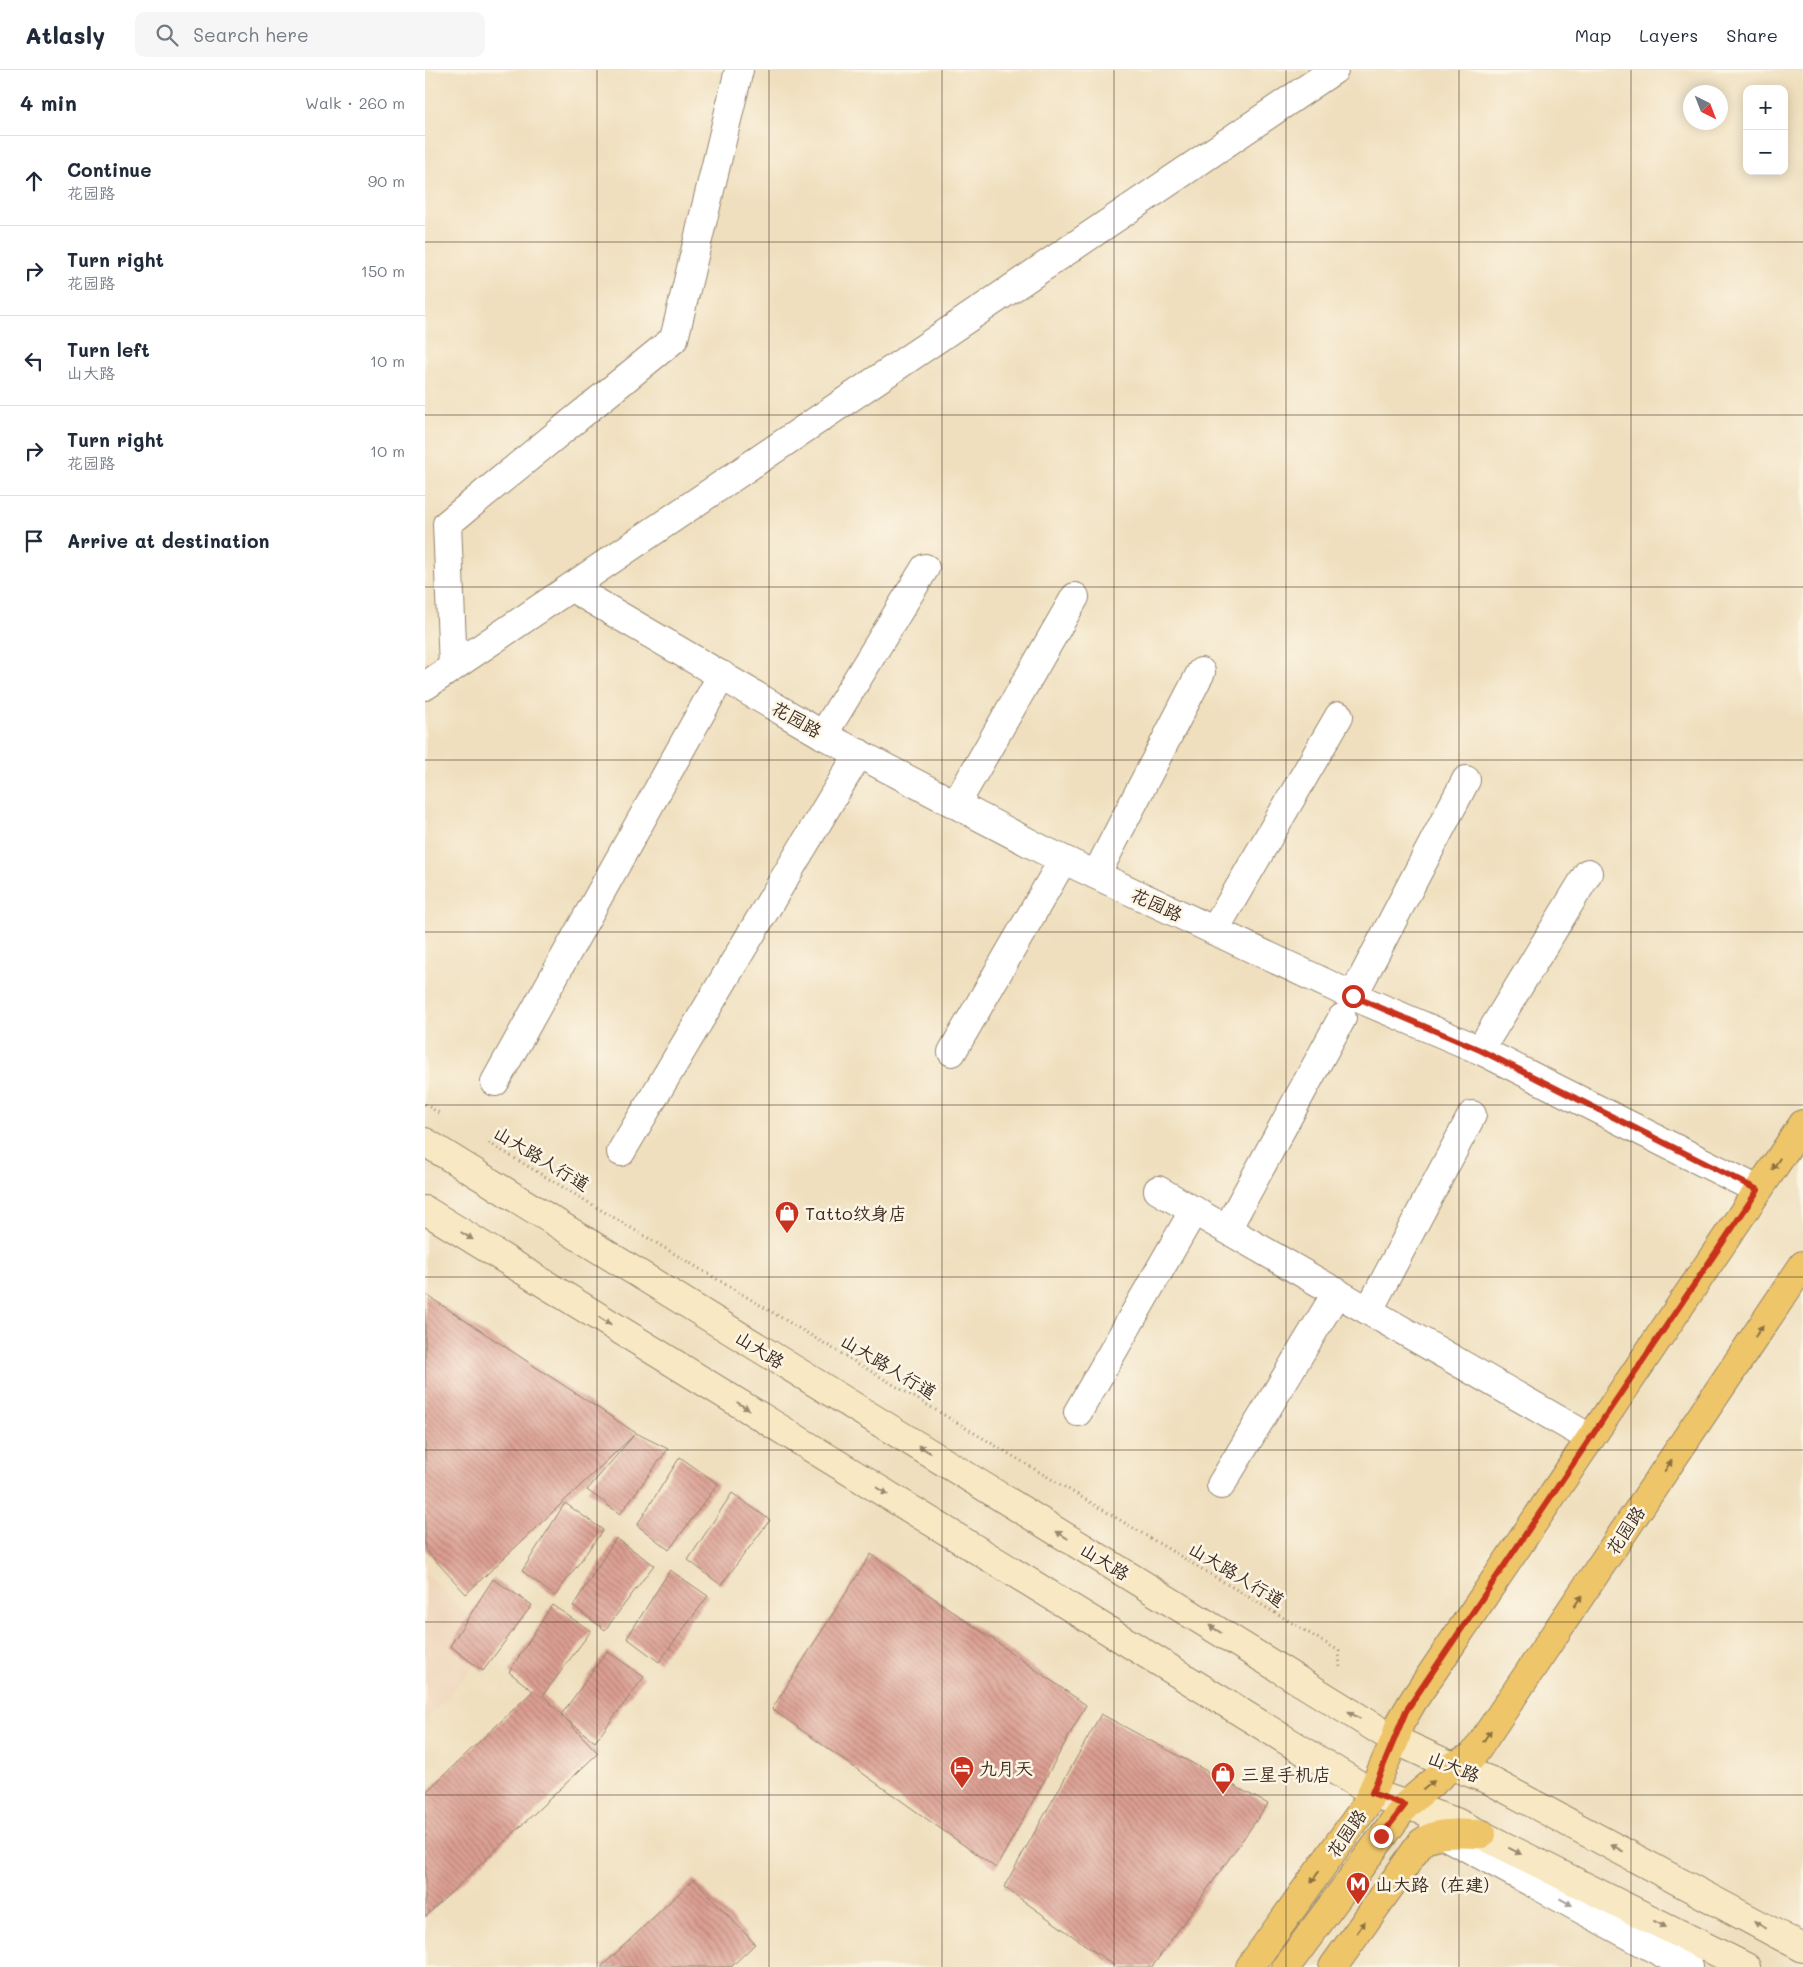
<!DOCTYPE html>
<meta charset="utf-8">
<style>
:root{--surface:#fff;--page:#f6f6f7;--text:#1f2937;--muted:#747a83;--line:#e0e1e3}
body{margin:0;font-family:Mali,"LXGW WenKai TC",sans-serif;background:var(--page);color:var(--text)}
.controls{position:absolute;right:15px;top:15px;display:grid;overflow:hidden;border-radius:10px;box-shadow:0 2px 12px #0003}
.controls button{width:45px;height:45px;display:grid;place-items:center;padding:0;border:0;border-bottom:1px solid var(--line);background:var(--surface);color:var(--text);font:25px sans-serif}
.compass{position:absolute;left:1258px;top:15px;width:45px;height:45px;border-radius:50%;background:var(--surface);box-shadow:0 2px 12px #0003;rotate:138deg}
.stop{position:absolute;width:15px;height:15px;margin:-11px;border:4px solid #c8321e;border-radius:50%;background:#fff}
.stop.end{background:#c8321e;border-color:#fff;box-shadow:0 1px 5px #0008}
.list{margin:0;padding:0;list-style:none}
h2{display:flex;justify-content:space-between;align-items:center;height:65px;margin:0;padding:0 20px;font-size:21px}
h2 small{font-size:16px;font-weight:400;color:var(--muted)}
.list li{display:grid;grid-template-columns:32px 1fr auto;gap:15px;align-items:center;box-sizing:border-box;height:90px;padding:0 20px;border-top:1px solid var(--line)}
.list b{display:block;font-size:19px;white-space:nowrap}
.list p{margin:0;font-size:16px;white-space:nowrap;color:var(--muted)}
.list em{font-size:16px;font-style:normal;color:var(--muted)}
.icon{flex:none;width:28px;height:28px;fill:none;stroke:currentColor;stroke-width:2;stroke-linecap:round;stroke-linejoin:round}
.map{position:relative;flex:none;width:1378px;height:1897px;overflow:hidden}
header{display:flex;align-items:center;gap:30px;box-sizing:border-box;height:70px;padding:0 25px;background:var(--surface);border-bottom:1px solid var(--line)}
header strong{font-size:24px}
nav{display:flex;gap:28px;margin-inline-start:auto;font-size:18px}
.search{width:350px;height:45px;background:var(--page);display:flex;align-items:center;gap:12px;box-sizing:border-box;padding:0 18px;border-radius:10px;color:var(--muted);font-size:19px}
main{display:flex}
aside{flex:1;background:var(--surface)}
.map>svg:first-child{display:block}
</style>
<header>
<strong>Atlasly</strong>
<div class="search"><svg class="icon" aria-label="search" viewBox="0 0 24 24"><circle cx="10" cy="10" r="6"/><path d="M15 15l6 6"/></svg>Search here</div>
<nav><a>Map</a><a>Layers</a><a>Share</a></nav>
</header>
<main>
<aside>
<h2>4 min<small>Walk · 260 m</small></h2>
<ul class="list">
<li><svg class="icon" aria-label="ahead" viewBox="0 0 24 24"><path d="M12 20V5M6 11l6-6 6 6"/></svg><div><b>Continue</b><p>花园路</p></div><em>90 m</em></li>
<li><svg class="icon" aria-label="right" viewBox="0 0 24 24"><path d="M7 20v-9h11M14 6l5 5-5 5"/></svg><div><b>Turn right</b><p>花园路</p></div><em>150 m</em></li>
<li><svg class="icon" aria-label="left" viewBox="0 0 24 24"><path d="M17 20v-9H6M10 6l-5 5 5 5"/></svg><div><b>Turn left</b><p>山大路</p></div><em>10 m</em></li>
<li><svg class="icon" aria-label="right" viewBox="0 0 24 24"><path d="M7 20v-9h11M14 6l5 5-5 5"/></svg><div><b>Turn right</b><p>花园路</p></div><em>10 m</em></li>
<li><svg class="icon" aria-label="arrive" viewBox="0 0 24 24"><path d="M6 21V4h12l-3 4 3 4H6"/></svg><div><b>Arrive at destination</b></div></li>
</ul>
</aside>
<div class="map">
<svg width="1378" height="1897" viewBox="0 0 1378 1897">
<defs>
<pattern id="building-back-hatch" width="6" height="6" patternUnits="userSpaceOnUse" patternTransform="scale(1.25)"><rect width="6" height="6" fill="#db9e92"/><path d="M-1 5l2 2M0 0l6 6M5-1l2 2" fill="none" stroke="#b38177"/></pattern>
</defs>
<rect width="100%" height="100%" fill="#fcf5e5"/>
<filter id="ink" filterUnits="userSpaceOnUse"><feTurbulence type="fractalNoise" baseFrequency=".02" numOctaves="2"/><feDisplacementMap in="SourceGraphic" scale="10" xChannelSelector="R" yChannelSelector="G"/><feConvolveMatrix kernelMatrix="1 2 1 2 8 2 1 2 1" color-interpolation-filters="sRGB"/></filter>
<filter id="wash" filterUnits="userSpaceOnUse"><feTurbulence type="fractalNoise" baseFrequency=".0096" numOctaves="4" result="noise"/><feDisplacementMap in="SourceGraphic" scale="20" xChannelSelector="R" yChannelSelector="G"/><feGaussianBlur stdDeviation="1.12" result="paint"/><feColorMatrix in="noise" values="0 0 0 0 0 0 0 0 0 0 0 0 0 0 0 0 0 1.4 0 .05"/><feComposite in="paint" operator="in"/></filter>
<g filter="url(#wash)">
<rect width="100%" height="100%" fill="#efdfbe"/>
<!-- built -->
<path fill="#efd6bc" d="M 0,1502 L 69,1573 L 0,1652 Z"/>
<g id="blocks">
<!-- building -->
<g fill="url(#building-back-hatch)">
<path d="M 0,1224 L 211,1363 L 243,1379 L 195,1444 L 162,1420 L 209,1365 L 41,1524 L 0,1479 Z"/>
<path d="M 255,1387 L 293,1414 L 244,1480 L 212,1455 Z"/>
<path d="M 307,1423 L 345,1450 L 296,1515 L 263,1490 Z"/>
<path d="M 140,1433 L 178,1460 L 130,1526 L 97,1501 Z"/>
<path d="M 191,1468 L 229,1495 L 180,1560 L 148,1536 Z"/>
<path d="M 446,1484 L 661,1635 L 571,1798 L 347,1639 Z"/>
<path d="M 245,1500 L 283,1526 L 234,1592 L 202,1568 Z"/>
<path d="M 68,1509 L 107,1535 L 58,1601 L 25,1576 Z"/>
<path d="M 127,1535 L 166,1561 L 118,1625 L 173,1683 L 0,1847 L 0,1723 L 108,1621 L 84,1602 Z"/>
<path d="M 182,1581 L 219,1607 L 170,1672 L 136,1645 Z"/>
<path d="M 676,1644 L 843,1734 L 727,1897 L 691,1897 L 579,1817 Z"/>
<path d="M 269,1809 L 330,1874 L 306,1897 L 176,1897 Z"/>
</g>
</g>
</g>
<g filter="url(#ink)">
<use href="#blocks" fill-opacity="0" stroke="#95846e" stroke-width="1"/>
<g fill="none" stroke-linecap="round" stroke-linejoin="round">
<defs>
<g id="street">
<path d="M 147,518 L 398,665 L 618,780 L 928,926 L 1055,980 L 1333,1120"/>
<path d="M 28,597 L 22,454 L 249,269 L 314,0"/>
<path d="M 0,616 L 909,0"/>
<path d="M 398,665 L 500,498"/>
<path d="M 531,734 L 650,527"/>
<path d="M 671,805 L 776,602"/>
<path d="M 789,861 L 914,646"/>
<path d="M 928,926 L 1041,710"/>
<path d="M 1055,980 L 1163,803"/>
<path d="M 527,982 L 638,790"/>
<path d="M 70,1012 L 297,605"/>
<path d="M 196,1082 L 434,683"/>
<path d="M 733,1120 L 1165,1368"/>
<path d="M 802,1159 L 917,948"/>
<path d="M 944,1240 L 1047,1045"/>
<path d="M 653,1342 L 769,1140"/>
<path d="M 796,1415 L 912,1222"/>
<path d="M 1009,1757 L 1019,1765 L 1263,1897"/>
</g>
<g id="secondary">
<path d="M 0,1072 L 970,1670 L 1027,1696 L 1064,1710 L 1378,1878"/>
<path d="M 0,1140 L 947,1723 L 1031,1752 L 1321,1897"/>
</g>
<g id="primary">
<path d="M 825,1897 L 941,1735 L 970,1670 L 975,1653 L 988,1631 L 1378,1054"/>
<path d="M 861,1897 L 981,1735 L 1027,1696 L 1047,1687 L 1378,1195"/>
<path d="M 908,1897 L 996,1773 C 1012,1760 1038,1764 1057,1764"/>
</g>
</defs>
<!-- street casing -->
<use href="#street" stroke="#95846e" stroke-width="30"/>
<!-- secondary casing -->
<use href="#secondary" stroke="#95846e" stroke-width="30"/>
<!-- primary casing -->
<use href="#primary" stroke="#95846e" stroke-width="30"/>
<!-- path -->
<g stroke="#95846e" stroke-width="3" stroke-dasharray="1 4" stroke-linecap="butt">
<path d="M 0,1034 L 14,1043"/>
<path d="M 64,1073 L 914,1581 L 915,1600"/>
</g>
<!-- street -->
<use href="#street" stroke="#fff" stroke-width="28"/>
<!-- secondary -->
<use href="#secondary" stroke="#f8e8c3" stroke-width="28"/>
<!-- primary -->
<use href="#primary" stroke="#eec569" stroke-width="28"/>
</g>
<!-- one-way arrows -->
<defs><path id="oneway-solid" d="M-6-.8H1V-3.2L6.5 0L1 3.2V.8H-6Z" transform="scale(1.25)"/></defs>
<g fill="#8c7040">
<use href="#oneway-solid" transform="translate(1351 1094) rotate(124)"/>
<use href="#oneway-solid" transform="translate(1334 1261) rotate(-56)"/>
<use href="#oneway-solid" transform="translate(1243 1396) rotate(-56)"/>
<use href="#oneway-solid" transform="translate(1153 1531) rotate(-56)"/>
<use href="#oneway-solid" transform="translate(1062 1666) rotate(-56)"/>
<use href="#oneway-solid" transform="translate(1004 1715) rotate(-39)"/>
<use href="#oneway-solid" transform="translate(890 1807) rotate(126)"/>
<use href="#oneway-solid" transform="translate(936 1857) rotate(-55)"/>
</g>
<g fill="#9a8970">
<use href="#oneway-solid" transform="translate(42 1166) rotate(32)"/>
<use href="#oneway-solid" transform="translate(180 1251) rotate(32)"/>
<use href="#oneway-solid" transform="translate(318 1336) rotate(32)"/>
<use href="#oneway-solid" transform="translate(499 1379) rotate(-148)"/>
<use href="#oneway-solid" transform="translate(457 1421) rotate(32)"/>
<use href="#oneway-solid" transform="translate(637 1465) rotate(-148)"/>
<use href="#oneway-solid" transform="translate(790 1559) rotate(-148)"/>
<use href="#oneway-solid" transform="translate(929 1645) rotate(-148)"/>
<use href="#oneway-solid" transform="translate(1192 1778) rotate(-152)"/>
<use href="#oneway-solid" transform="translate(1090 1781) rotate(27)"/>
<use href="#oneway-solid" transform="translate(1235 1854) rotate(27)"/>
<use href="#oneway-solid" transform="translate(1335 1855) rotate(-152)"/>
</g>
<use fill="#a79f9a" href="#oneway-solid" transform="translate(1141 1832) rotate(29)"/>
</g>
<g fill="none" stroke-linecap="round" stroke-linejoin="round" filter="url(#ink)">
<!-- route -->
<path stroke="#c8321e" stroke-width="6" d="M 928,926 L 1055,980 L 1333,1120 L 981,1641 L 947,1723 L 980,1735 L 956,1766"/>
</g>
<!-- grid -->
<path fill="none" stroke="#3b2a1e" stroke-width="1" stroke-opacity="0.55" d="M 172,0 L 172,1897M 344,0 L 344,1897M 517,0 L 517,1897M 689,0 L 689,1897M 861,0 L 861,1897M 1034,0 L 1034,1897M 1206,0 L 1206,1897M 0,172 L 1378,172M 0,345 L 1378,345M 0,517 L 1378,517M 0,690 L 1378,690M 0,862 L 1378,862M 0,1035 L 1378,1035M 0,1207 L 1378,1207M 0,1380 L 1378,1380M 0,1552 L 1378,1552M 0,1725 L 1378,1725"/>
<!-- icons -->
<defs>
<symbol id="shop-pin" viewBox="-11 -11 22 30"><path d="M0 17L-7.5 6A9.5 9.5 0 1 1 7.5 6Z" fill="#c8321e" stroke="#fcf5e5"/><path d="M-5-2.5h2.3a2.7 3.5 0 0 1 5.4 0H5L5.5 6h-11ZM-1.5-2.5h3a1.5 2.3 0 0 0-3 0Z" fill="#fff"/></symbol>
<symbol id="hotel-pin" viewBox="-11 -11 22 30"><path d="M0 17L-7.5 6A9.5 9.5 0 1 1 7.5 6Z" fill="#c8321e" stroke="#fcf5e5"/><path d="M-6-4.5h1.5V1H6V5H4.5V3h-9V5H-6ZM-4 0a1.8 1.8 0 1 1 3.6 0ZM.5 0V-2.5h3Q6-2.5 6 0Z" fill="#fff"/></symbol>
<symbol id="metro-pin" viewBox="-11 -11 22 30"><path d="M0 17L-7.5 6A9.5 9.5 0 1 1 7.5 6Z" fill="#c8321e" stroke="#fcf5e5"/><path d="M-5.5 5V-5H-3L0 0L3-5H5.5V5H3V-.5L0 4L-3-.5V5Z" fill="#fff"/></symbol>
</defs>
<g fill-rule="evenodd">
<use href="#shop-pin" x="348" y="1129" width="28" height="38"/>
<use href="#hotel-pin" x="523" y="1684" width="28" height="38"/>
<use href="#shop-pin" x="784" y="1690" width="28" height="38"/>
<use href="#metro-pin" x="919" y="1800" width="28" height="38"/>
</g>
<g text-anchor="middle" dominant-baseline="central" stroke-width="5" stroke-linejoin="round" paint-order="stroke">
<!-- street labels -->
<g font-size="18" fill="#3b2a1e" stroke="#fcf5e5">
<text transform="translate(372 649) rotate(30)">花园路</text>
<text transform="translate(732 834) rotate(25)">花园路</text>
<text transform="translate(117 1088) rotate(31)">山大路人行道</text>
<text transform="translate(335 1279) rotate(32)">山大路</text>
<text transform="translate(464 1296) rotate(31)">山大路人行道</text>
<text transform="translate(1200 1460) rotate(-56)">花园路</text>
<text transform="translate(680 1491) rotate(32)">山大路</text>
<text transform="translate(812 1504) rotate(31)">山大路人行道</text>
<text transform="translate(1029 1696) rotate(22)">山大路</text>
<text transform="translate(921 1763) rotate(-55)">花园路</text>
</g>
<!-- poi labels -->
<g font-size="18" fill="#3b2a1e" stroke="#fcf5e5" text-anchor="start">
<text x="380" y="1143">Tatto纹身店</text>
<text x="554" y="1698">九月天</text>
<text x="816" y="1704">三星手机店</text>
<text x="950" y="1814">山大路（在建）</text>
</g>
</g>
</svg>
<div class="controls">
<button>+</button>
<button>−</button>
</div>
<svg class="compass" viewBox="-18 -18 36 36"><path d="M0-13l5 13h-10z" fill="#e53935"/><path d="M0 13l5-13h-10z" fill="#747a83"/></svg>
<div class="stop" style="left:928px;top:926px"></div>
<div class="stop end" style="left:956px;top:1766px"></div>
</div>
</main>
